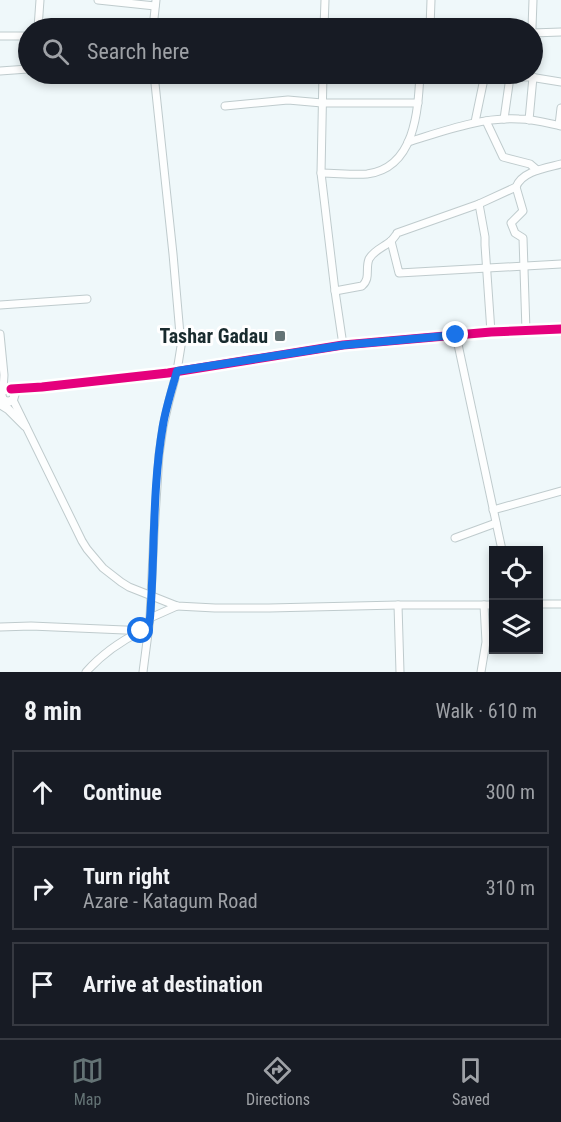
<!DOCTYPE html>
<meta charset="utf-8">
<style>
:root{--surface:#171b24;--page:#20242c;--text:#f1f3f6;--muted:#9ea1a6;--line:#363941;--accent:#647375}
body{margin:0;font-family:"Roboto Condensed",sans-serif;background:var(--page);color:var(--text)}
.controls{position:absolute;right:18px;bottom:18px;display:grid;overflow:hidden;border-radius:0px;box-shadow:0 3px 9px #0003}
.controls button{width:54px;height:54px;display:grid;place-items:center;padding:0;border:0;border-bottom:2px solid var(--line);background:var(--surface);color:var(--text);font:30px sans-serif}
.stop{position:absolute;width:18px;height:18px;margin:-14px;border:4px solid #1a73e8;border-radius:50%;background:#fff}
.stop.end{background:#1a73e8;border-color:#fff;box-shadow:0 2px 6px #0008}
.list{margin:0;padding:0;list-style:none}
h2{display:flex;justify-content:space-between;align-items:center;height:78px;margin:0;padding:0 24px;font-size:26px}
h2 small{font-size:20px;font-weight:400;color:var(--muted)}
.list li{display:grid;grid-template-columns:39px 1fr auto;gap:18px;align-items:center;box-sizing:border-box;height:84px;margin:0 12px 12px;padding:0 12px;border:2px solid var(--line);border-radius:0px}
.list b{display:block;font-size:22px;white-space:nowrap}
.list p{margin:0;font-size:20px;white-space:nowrap;color:var(--muted)}
.list em{font-size:20px;font-style:normal;color:var(--muted)}
.icon{flex:none;width:33px;height:33px;fill:none;stroke:currentColor;stroke-width:2;stroke-linecap:round;stroke-linejoin:round}
.map{position:relative;flex:none;width:561px;height:672px;overflow:hidden}
.search{position:absolute;background:var(--surface);box-shadow:0 3px 9px #0003;left:18px;right:18px;top:18px;height:66px;display:flex;align-items:center;gap:15px;box-sizing:border-box;padding:0 21px;border-radius:33px;color:var(--muted);font-size:22px}
.sheet{height:366px;background:var(--surface)}
nav{display:flex;justify-content:space-around;align-items:center;box-sizing:border-box;height:84px;border-top:2px solid var(--line);background:var(--surface);font-size:16px;color:var(--muted)}
nav a{display:grid;justify-items:center;gap:3px}
nav .on{color:var(--accent)}
.map>svg:first-child{display:block}
</style>
<div class="map">
<svg width="561" height="672" viewBox="0 0 561 672">
<rect width="100%" height="100%" fill="#eff8fa"/>
<g fill="none" stroke-linecap="round" stroke-linejoin="round">
<defs>
<g id="minor">
<path d="M 98,0 L 155,6"/>
<path d="M 38,28 L 40,0"/>
<path d="M 153,28 L 156,0"/>
<path d="M 324,28 L 325,0"/>
<path d="M 430,28 L 431,0"/>
<path d="M 532,28 L 533,0"/>
<path d="M 532,33 L 561,32"/>
<path d="M 0,36 L 28,36"/>
<path d="M 0,71 L 28,69"/>
<path d="M 323,74 L 321,173 L 335,291 L 343,345"/>
<path d="M 499,74 L 510,77"/>
<path d="M 225,106 L 288,100 L 322,103 L 418,103"/>
<path d="M 504,119 L 510,77 L 530,77 L 561,82"/>
<path d="M 529,120 L 533,77"/>
<path d="M 486,121 L 503,157 L 530,164 L 537,170"/>
<path d="M 475,122 L 485,74"/>
<path d="M 559,125 L 561,108"/>
<path d="M 408,142 C 444,131 481,117 519,119 C 533,119 547,123 561,126"/>
<path d="M 321,173 C 336,173 352,175 367,174 C 415,168 418,111 420,74"/>
<path d="M 516,187 L 523,211 L 511,223 L 515,233 L 523,238 L 526,331"/>
<path d="M 479,204 L 485,237 L 485,245 L 491,332"/>
<path d="M 391,241 L 399,273 L 561,264"/>
<path d="M 335,291 L 362,286 C 371,278 365,269 369,259 C 374,250 384,247 391,241 C 392,240 397,234 397,233 L 479,204 L 516,187 C 522,171 546,168 561,164"/>
<path d="M 0,305 L 87,299"/>
<path d="M 0,334 L 4,375 L 3,390"/>
<path d="M 456,335 L 502,550"/>
<path d="M 13,400 L 82,541 L 87,549 L 103,568 L 121,582 L 129,587 L 177,606 L 215,608 L 269,608 L 398,605 L 494,605"/>
<path d="M 493,510 L 561,491"/>
<path d="M 455,538 L 496,523"/>
<path d="M 538,604 L 561,604"/>
<path d="M 398,605 L 400,672"/>
<path d="M 150,618 L 177,606"/>
<path d="M 0,627 L 31,626 L 148,631"/>
<path d="M 86,672 C 102,654 119,642 141,631"/>
<path d="M 143,672 L 150,618 L 154,533 L 159,455 L 163,427 L 169,401 L 177,371 L 181,346 L 173,254 L 154,74"/>
<path d="M 481,672 L 486,642 L 484,605"/>
</g>
<g id="major">
<path d="M 11,389 L 42,387 L 168,373 L 343,345 L 491,332 L 561,329"/>
<path d="M 0,391 L 7,388 L 11,389 L 15,393 L 13,400 L 8,402 L 3,400 L 1,394 L 3,391"/>
<path d="M 0,404 L 8,409 L 25,426"/>
</g>
</defs>
<!-- minor casing -->
<use href="#minor" stroke="#bfcbcd" stroke-width="9"/>
<!-- major casing -->
<use href="#major" stroke="#bfcbcd" stroke-width="10"/>
<!-- minor -->
<use href="#minor" stroke="#fdfefe" stroke-width="7"/>
<!-- major -->
<use href="#major" stroke="#fdfefe" stroke-width="8"/>
<defs>
<path id="bus-1" d="M 11,389 L 42,387 L 168,373 L 343,345 L 491,332 L 561,329"/>
</defs>
<!-- bus-1 casing -->
<use href="#bus-1" stroke="#fff" stroke-width="14"/>
<!-- bus-1 -->
<use href="#bus-1" stroke="#e5007d" stroke-width="9"/>
</g>
<g fill="none" stroke-linecap="round" stroke-linejoin="round">
<!-- route -->
<path stroke="#1a73e8" stroke-width="8" d="M 141,631 L 143,630 L 148,631 L 150,618 C 155,554 152,488 163,425 C 166,407 172,389 177,371 L 344,345 L 456,335"/>
</g>
<!-- markers -->
<rect fill="#647375" stroke="#fff" stroke-width="2" x="274" y="330" width="12" height="12" rx="3"/>
<g text-anchor="middle" dominant-baseline="central" stroke-width="6" stroke-linejoin="round" paint-order="stroke">
<!-- poi labels -->
<g font-size="20" font-weight="bold" fill="#192b2e" stroke="#fff" text-anchor="end">
<text x="268" y="336">Tashar Gadau</text>
</g>
</g>
</svg>
<div class="controls">
<button><svg class="icon" aria-label="locate" viewBox="0 0 24 24"><circle cx="12" cy="12" r="6"/><path d="M12 2v4M12 18v4M2 12h4M18 12h4"/></svg></button>
<button><svg class="icon" aria-label="layers" viewBox="0 0 24 24"><path d="M12 4l9 5-9 5-9-5zM3 14l9 5 9-5"/></svg></button>
</div>
<div class="stop" style="left:141px;top:631px"></div>
<div class="stop end" style="left:456px;top:335px"></div>
<div class="search"><svg class="icon" aria-label="search" viewBox="0 0 24 24"><circle cx="10" cy="10" r="6"/><path d="M15 15l6 6"/></svg>Search here</div>
</div>
<section class="sheet">
<h2>8 min<small>Walk · 610 m</small></h2>
<ul class="list">
<li><svg class="icon" aria-label="ahead" viewBox="0 0 24 24"><path d="M12 20V5M6 11l6-6 6 6"/></svg><div><b>Continue</b></div><em>300 m</em></li>
<li><svg class="icon" aria-label="right" viewBox="0 0 24 24"><path d="M7 20v-9h11M14 6l5 5-5 5"/></svg><div><b>Turn right</b><p>Azare - Katagum Road</p></div><em>310 m</em></li>
<li><svg class="icon" aria-label="arrive" viewBox="0 0 24 24"><path d="M6 21V4h12l-3 4 3 4H6"/></svg><div><b>Arrive at destination</b></div></li>
</ul>
</section>
<nav>
<a class="on"><svg class="icon" aria-label="map" viewBox="0 0 24 24"><path d="M3 6l6-2 6 2 6-2v14l-6 2-6-2-6 2zM9 4v14M15 6v14"/></svg>Map</a>
<a><svg class="icon" aria-label="directions" viewBox="0 0 24 24"><path d="M12 3l9 9-9 9-9-9zM9 14v-3h6M13 9l2 2-2 2"/></svg>Directions</a>
<a><svg class="icon" aria-label="saved" viewBox="0 0 24 24"><path d="M7 4h10v16l-5-4-5 4z"/></svg>Saved</a>
</nav>
